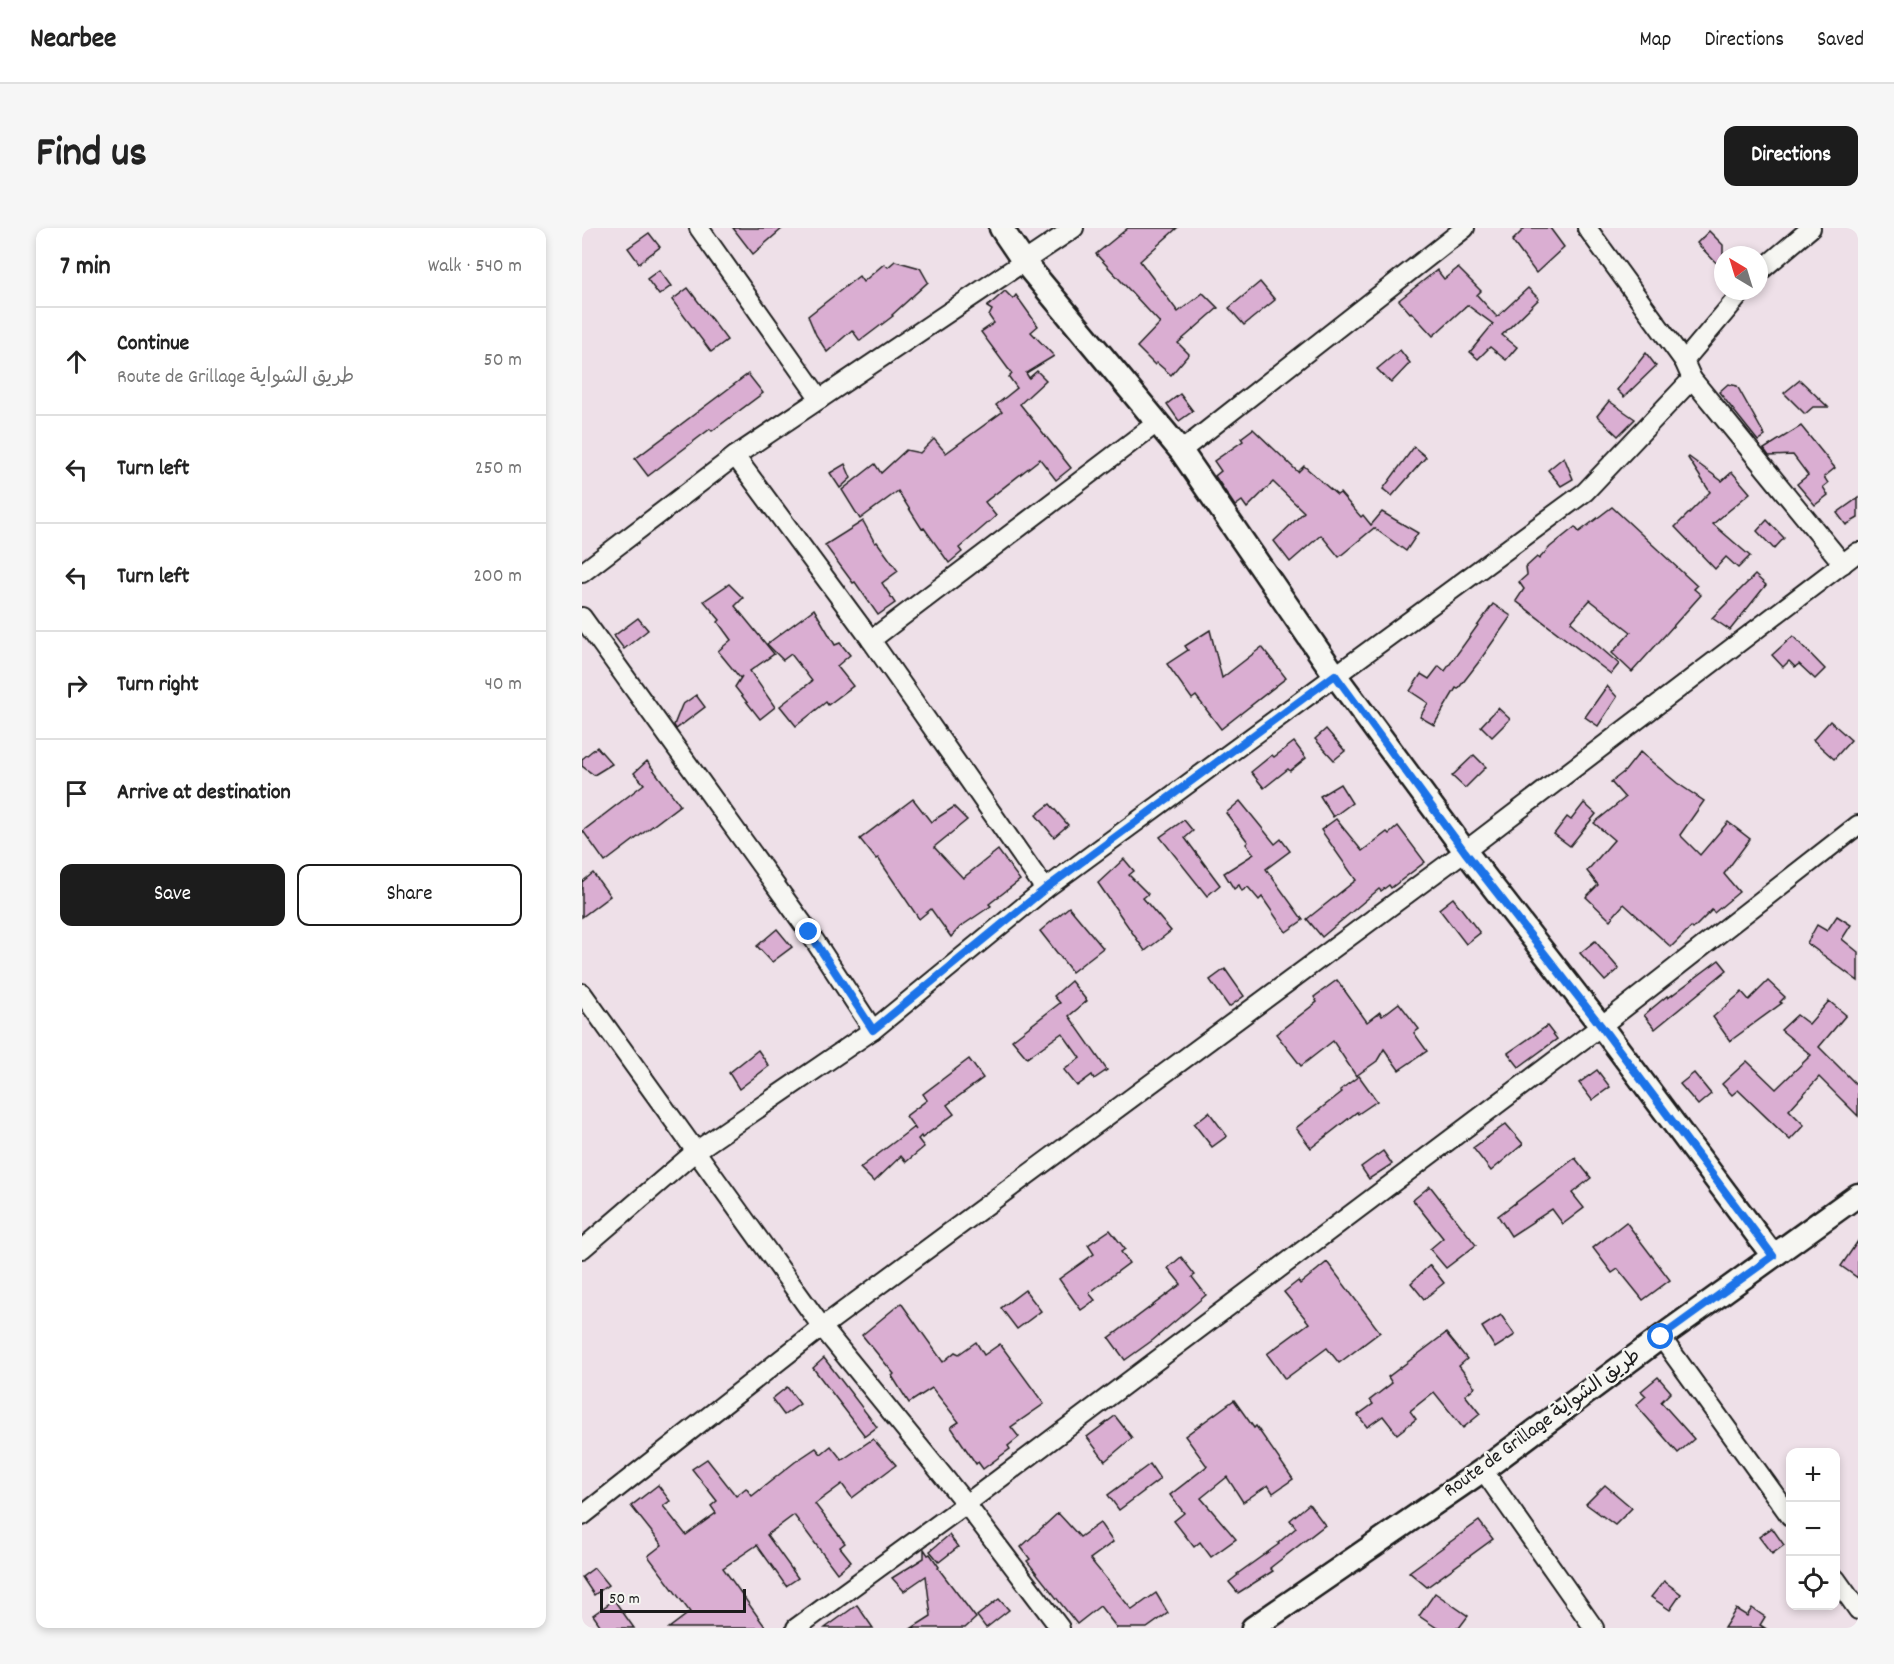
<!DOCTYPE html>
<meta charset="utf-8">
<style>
:root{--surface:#fff;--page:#f6f6f6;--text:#222;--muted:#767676;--line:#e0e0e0;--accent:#1c1c1c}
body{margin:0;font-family:Dekko,"Playpen Sans Arabic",sans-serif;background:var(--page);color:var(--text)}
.controls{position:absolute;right:18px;bottom:18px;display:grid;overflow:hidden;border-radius:12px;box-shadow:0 3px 9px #0003}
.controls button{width:54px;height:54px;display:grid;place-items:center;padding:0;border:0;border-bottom:2px solid var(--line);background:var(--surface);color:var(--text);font:30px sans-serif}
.compass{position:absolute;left:1132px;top:18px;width:54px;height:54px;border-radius:50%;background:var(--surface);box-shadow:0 3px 9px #0003;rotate:322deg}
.scale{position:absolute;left:18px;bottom:15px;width:146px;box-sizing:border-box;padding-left:6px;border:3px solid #1c1c1c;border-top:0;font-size:16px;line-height:21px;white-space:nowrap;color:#1c1c1c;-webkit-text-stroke:4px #f6f6f2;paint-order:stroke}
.stop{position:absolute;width:18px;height:18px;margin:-14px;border:4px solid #1a73e8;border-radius:50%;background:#fff}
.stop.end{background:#1a73e8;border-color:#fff;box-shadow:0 2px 6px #0008}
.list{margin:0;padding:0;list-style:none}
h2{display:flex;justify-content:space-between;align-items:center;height:78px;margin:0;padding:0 24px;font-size:26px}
h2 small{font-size:20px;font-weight:400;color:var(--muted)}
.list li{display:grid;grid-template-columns:39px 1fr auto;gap:18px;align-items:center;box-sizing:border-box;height:108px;padding:0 24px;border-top:2px solid var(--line)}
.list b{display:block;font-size:22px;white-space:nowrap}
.list p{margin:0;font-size:20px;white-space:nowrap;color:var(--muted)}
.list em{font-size:20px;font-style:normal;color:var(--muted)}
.actions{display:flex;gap:12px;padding:18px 24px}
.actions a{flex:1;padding:14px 0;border:2px solid var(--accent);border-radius:12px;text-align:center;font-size:21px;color:var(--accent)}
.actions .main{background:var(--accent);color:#fff}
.icon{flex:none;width:33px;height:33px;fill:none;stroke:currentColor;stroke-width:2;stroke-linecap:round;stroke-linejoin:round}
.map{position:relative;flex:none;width:1276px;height:1400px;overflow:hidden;border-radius:12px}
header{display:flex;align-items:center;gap:36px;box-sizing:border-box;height:84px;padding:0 30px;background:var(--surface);border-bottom:2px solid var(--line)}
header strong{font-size:28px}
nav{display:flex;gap:33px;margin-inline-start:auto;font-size:21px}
.intro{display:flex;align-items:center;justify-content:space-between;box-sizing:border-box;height:144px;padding:0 36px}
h1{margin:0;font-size:42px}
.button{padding:15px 27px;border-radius:12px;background:var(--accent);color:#fff;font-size:21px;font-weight:700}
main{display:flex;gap:36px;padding:0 36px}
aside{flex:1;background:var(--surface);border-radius:12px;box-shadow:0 3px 9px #0003}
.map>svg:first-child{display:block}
</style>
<header>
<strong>Nearbee</strong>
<nav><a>Map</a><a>Directions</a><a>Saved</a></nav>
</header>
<div class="intro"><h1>Find us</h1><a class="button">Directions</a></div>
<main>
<aside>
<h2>7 min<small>Walk · 540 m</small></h2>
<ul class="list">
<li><svg class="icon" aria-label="ahead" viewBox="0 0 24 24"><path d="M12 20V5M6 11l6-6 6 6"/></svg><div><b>Continue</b><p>Route de Grillage طريق الشواية</p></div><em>50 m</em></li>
<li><svg class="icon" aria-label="left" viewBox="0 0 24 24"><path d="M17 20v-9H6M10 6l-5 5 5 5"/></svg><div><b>Turn left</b></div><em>250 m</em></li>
<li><svg class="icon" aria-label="left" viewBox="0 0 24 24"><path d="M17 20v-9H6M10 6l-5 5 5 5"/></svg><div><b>Turn left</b></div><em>200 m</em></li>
<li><svg class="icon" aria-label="right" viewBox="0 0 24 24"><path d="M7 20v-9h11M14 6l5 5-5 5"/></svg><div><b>Turn right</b></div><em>40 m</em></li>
<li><svg class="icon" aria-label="arrive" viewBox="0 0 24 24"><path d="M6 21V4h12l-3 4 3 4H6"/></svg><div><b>Arrive at destination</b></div></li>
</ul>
<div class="actions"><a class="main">Save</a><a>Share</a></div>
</aside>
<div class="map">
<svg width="1276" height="1400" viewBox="0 0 1276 1400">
<rect width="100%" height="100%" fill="#eee0e8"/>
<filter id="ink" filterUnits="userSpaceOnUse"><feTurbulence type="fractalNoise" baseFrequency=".0167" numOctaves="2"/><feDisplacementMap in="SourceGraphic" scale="12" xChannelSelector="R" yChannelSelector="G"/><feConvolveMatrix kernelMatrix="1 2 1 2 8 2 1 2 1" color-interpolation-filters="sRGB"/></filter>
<g filter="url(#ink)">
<!-- building -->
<g fill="#daaed2" stroke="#1c1c1c" stroke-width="1.5">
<path d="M 151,0 L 201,0 L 171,26 Z"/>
<path d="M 546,0 L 595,0 L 558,33 L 596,84 L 621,65 L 636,80 L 596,115 L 607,126 L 589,147 L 575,135 L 573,137 L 555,119 L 578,95 L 514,26 Z"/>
<path d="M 943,0 L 968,0 L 982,19 L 954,45 L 930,13 Z"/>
<path d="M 1127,3 L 1141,17 L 1141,42 L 1115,15 Z"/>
<path d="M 67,5 L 78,19 L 57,35 L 46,20 Z"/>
<path d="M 313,33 L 338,40 L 346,54 L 310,87 L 311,88 L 278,113 L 270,102 L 245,124 L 234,107 L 226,88 L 277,48 L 281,54 L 302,36 L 306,39 Z"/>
<path d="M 876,40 L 899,63 L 895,67 L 915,89 L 946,60 L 957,71 L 920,107 L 935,119 L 924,132 L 908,119 L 896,131 L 888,124 L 911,96 L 885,77 L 851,108 L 829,84 L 828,85 L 817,72 L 855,42 L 862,51 Z"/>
<path d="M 77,42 L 89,58 L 77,67 L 65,51 Z"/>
<path d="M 678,54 L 693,72 L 662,97 L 647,80 Z"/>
<path d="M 106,60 L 145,112 L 129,124 L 90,72 Z"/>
<path d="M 423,63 L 431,71 L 434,67 L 456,98 L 449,104 L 472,128 L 444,145 L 447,150 L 455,143 L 464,152 L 438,176 L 489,240 L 474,252 L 458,231 L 403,274 L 414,288 L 377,320 L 380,324 L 367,335 L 342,300 L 340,301 L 316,263 L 278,291 L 260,262 L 293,236 L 299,245 L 324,222 L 338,225 L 352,211 L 364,225 L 420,184 L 414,177 L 435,160 L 427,149 L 430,146 L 399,104 L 412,95 L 407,88 L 410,82 L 405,79 Z"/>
<path d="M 818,122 L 828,135 L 809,155 L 795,141 Z"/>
<path d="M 1064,125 L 1074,138 L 1042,169 L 1035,162 Z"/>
<path d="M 166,146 L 181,165 L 130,203 L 128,201 L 66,248 L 53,231 Z"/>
<path d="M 1218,152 L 1246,179 L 1231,179 L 1223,186 L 1202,165 Z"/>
<path d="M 1146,156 L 1155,158 L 1183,208 L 1176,213 L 1137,164 Z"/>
<path d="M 598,166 L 611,183 L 597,193 L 585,176 Z"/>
<path d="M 1027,173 L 1053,191 L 1036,208 L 1015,188 Z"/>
<path d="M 1219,198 L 1253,240 L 1242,249 L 1246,255 L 1241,259 L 1246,267 L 1233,277 L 1215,256 L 1226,247 L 1211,227 L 1187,228 L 1182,221 Z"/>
<path d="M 671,201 L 716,244 L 722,238 L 755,267 L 758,265 L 779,289 L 781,287 L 789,297 L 800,284 L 836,305 L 824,323 L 792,300 L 757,329 L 739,307 L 708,334 L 692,313 L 722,284 L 691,254 L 665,280 L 660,273 L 653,278 L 633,248 L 639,243 L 632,233 L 661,213 L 659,210 Z"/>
<path d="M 832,219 L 844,229 L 810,268 L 801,261 Z"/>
<path d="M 982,229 L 991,251 L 979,258 L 966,242 Z"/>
<path d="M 1107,229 L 1140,253 L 1150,244 L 1168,265 L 1131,296 L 1168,328 L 1156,340 L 1144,329 L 1133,341 L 1093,299 L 1128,264 L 1106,230 Z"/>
<path d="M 263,236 L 269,250 L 258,260 L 248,245 Z"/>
<path d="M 1276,270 L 1276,290 L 1264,297 L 1255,285 Z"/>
<path d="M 1030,279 L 1115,358 L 1112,361 L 1119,367 L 1050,444 L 1030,425 L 1049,404 L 1008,372 L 989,394 L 1037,436 L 1029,446 L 934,373 L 942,361 L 937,354 L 945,347 L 944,339 L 955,329 L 957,331 L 968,319 L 993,299 L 997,304 Z"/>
<path d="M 1185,292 L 1202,310 L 1192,321 L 1175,303 Z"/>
<path d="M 281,293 L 293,315 L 295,314 L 316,343 L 300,355 L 313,375 L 296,387 L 273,354 L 271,355 L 243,317 Z"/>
<path d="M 1173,347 L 1184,357 L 1148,402 L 1130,390 Z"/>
<path d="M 147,356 L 161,370 L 153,378 L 192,426 L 168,443 L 193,479 L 178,491 L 153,459 L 160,448 L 158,450 L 136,423 L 149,412 L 136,394 L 138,392 L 122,373 Z"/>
<path d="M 911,376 L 929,388 L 896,435 L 876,461 L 874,460 L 852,497 L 838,489 L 846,475 L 828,463 L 839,446 L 847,451 L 857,438 L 863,443 Z"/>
<path d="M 232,381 L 253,417 L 258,415 L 268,427 L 255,438 L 271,458 L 246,477 L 244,474 L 214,498 L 198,478 L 230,453 L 209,426 L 201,432 L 185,416 Z"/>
<path d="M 56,390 L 66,402 L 42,421 L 32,408 Z"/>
<path d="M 628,402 L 640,450 L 680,419 L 704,450 L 639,501 L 614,468 L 610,471 L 585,436 L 606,422 L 603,418 Z"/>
<path d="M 1211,408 L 1243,441 L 1233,451 L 1217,436 L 1213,439 L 1207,433 L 1201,439 L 1190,427 Z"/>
<path d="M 1025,458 L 1035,469 L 1016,498 L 1003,489 Z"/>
<path d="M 114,467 L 123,479 L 94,501 L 92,497 L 100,477 Z"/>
<path d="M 916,480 L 928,491 L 910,509 L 899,498 Z"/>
<path d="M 1248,493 L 1269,512 L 1252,531 L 1231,512 Z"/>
<path d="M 744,501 L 763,523 L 752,532 L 733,511 Z"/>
<path d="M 712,514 L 724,530 L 708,543 L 706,541 L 682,560 L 669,544 L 690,527 L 692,529 Z"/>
<path d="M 15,519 L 30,536 L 12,547 L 0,538 L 0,531 Z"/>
<path d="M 1058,524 L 1095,555 L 1122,573 L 1098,607 L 1118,627 L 1146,594 L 1168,611 L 1142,646 L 1157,664 L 1132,685 L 1130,682 L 1111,701 L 1109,699 L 1089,719 L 1042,676 L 1028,692 L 1004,669 L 1016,657 L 1005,643 L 1032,612 L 1012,595 L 1043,570 L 1029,554 L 1043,543 Z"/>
<path d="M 892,527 L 904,539 L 883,560 L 870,548 Z"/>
<path d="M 65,533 L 98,577 L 23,634 L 1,603 L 62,556 L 52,545 Z"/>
<path d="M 758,556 L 770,575 L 751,589 L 738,568 Z"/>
<path d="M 331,571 L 349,594 L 372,579 L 385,592 L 352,619 L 381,650 L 416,622 L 438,652 L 407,676 L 409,678 L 378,699 L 369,709 L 349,681 L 337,691 L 296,630 L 294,631 L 278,611 Z"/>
<path d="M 658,573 L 693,616 L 699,611 L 708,623 L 684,641 L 721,692 L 704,704 L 680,669 L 677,672 L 666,659 L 660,663 L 657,657 L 652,661 L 642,645 L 672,626 L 664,616 L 666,614 L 644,585 Z"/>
<path d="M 1002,575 L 1014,586 L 988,618 L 972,606 L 985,589 L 989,592 Z"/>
<path d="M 468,576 L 486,597 L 472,609 L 454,587 Z"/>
<path d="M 754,591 L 780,623 L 805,604 L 807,606 L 816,598 L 843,634 L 809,660 L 807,657 L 799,663 L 797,661 L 740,709 L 725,691 L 774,652 L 739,602 Z"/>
<path d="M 602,592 L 611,603 L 603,610 L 638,657 L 625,668 L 578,609 Z"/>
<path d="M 542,631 L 552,643 L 547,647 L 566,666 L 561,670 L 589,703 L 563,723 L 516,655 Z"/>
<path d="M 11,645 L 28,668 L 0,689 L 0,654 Z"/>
<path d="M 871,670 L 898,705 L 884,716 L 857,681 Z"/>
<path d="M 487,679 L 521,720 L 490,744 L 458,703 Z"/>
<path d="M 1255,688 L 1269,697 L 1260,711 L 1276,724 L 1276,753 L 1225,715 L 1235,697 L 1245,703 Z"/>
<path d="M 195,701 L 210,719 L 190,734 L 175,718 Z"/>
<path d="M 1013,713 L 1037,741 L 1023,753 L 998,725 Z"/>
<path d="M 1137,732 L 1145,742 L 1073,801 L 1062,787 L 1085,768 L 1086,770 Z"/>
<path d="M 643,741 L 662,768 L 647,779 L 628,752 Z"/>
<path d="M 755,752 L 785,794 L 798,784 L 800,788 L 817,775 L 837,801 L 832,805 L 845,823 L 817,842 L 802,821 L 795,833 L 774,848 L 751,813 L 719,838 L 694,806 L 735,774 L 732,769 Z"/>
<path d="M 489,753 L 505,773 L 487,788 L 525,842 L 512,851 L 510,847 L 495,858 L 482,842 L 498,830 L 480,805 L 445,830 L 430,812 L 478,775 L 472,768 Z"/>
<path d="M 1186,753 L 1203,769 L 1198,774 L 1200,775 L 1148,813 L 1131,789 L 1160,764 L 1167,772 Z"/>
<path d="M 1247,773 L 1264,787 L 1237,819 L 1276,858 L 1276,888 L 1237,849 L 1207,882 L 1222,897 L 1208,912 L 1156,862 L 1150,867 L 1140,856 L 1165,833 L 1194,861 L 1229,827 L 1199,802 L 1215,787 L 1227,796 Z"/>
<path d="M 965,798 L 975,811 L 937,839 L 926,825 Z"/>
<path d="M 176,822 L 187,838 L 157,861 L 147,845 Z"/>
<path d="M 387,831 L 401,850 L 365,877 L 372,886 L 340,910 L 339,908 L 336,911 L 342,919 L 324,934 L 319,928 L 292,954 L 278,940 L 332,899 L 334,902 L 324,888 L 345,872 L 341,866 Z"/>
<path d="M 1015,842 L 1028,859 L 1010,872 L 997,855 Z"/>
<path d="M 1112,845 L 1129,866 L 1116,877 L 1098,856 Z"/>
<path d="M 777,848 L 795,873 L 776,886 L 775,884 L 729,920 L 714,900 L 760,864 L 758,862 Z"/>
<path d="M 627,884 L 645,908 L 630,919 L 612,896 Z"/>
<path d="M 924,896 L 941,916 L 909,943 L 891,920 Z"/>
<path d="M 801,923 L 810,936 L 787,951 L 779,939 Z"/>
<path d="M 993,930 L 1009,950 L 990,965 L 1002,980 L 981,996 L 970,981 L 929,1008 L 916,988 Z"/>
<path d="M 848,958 L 894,1017 L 864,1040 L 848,1021 L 861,1010 L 831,972 Z"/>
<path d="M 1044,994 L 1088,1052 L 1061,1072 L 1036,1041 L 1030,1045 L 1011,1020 Z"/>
<path d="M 528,1002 L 543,1021 L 539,1024 L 547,1035 L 507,1065 L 513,1072 L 499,1082 L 477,1051 L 512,1026 L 506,1017 Z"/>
<path d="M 1276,1013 L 1276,1050 L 1259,1038 Z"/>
<path d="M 599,1029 L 613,1047 L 610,1049 L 624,1067 L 571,1112 L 543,1132 L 527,1110 L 599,1056 L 586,1040 Z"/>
<path d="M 745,1034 L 798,1104 L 757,1135 L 745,1120 L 703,1151 L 685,1126 L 727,1095 L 702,1064 L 716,1053 L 718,1056 Z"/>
<path d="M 848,1037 L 862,1055 L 842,1071 L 829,1055 Z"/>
<path d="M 443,1062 L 459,1083 L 435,1101 L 419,1080 Z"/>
<path d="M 319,1075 L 361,1134 L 373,1124 L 377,1126 L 394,1114 L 402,1127 L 418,1116 L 462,1176 L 429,1199 L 437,1209 L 426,1218 L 428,1221 L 401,1241 L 396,1234 L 394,1236 L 369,1199 L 377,1194 L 350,1160 L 327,1175 L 310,1148 L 312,1146 L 280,1107 Z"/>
<path d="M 919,1087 L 933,1107 L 913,1120 L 900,1099 Z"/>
<path d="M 864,1105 L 885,1131 L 877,1138 L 893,1159 L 883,1167 L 898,1186 L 881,1200 L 852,1164 L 828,1183 L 834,1191 L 815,1206 L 801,1188 L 785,1199 L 776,1187 L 791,1176 L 788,1172 L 810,1155 L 806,1149 Z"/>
<path d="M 242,1130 L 295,1199 L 283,1208 L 231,1140 Z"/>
<path d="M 1076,1149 L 1089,1164 L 1079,1174 L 1112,1211 L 1096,1225 L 1054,1177 L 1064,1168 L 1059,1163 Z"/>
<path d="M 205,1159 L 218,1176 L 202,1187 L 190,1171 Z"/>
<path d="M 652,1172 L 672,1200 L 674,1198 L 711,1251 L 691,1265 L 686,1257 L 661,1274 L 645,1249 L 619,1270 L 654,1311 L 629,1329 L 618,1314 L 612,1319 L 592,1293 L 602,1285 L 588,1267 L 625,1238 L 603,1208 Z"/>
<path d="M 533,1188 L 550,1210 L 523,1233 L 505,1209 Z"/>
<path d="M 291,1211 L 314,1237 L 270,1270 L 260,1256 L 233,1276 L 263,1315 L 258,1319 L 269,1333 L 255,1345 L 212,1287 L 185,1307 L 216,1350 L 204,1358 L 175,1317 L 141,1340 L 184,1400 L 87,1400 L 108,1384 L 66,1328 L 80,1317 L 49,1278 L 76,1257 L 88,1273 L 81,1278 L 104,1307 L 134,1285 L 129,1278 L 135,1273 L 110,1241 L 125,1231 L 154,1268 L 164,1260 L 170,1268 L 213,1234 L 234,1220 L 239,1226 L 249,1218 L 260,1232 Z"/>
<path d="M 568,1236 L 578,1251 L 537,1282 L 526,1267 Z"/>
<path d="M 1023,1257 L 1050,1280 L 1033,1297 L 1004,1276 Z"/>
<path d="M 727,1276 L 743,1297 L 688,1340 L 691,1343 L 656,1365 L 647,1354 L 656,1347 L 655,1346 L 697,1316 L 696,1315 L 714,1300 L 708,1292 Z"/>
<path d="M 476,1285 L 498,1309 L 518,1295 L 531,1314 L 508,1331 L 550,1382 L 574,1365 L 586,1385 L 565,1400 L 535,1400 L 518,1378 L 495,1396 L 445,1333 L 448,1331 L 439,1319 Z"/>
<path d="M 897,1293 L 911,1311 L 845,1359 L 827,1344 Z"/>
<path d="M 1190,1300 L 1202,1317 L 1190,1326 L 1177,1309 Z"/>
<path d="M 367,1307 L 376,1319 L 357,1334 L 348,1323 Z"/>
<path d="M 342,1321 L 346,1327 L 348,1326 L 357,1339 L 356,1340 L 394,1390 L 383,1400 L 330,1400 L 349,1388 L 344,1348 L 322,1363 L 310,1350 L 342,1330 Z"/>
<path d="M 12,1340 L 26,1357 L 12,1367 L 0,1349 Z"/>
<path d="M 1082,1353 L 1099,1366 L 1088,1382 L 1069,1369 Z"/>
<path d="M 853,1365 L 886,1388 L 877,1400 L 855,1400 L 837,1388 Z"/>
<path d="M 417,1371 L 427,1382 L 404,1400 L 395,1388 Z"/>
<path d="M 32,1372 L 52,1400 L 20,1400 L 11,1387 Z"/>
<path d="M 275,1377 L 291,1400 L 243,1400 Z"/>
<path d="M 1170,1380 L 1183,1389 L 1178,1397 L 1183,1400 L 1142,1400 L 1154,1381 L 1165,1388 Z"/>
</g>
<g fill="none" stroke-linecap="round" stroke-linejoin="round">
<defs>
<g id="minor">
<path d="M 117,0 L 238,171"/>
<path d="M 1005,0 L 1102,133 L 1110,151 L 1261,336"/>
<path d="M 1177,44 L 1229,0"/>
<path d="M 1102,133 L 1161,63"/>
<path d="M 599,223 L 883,0"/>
<path d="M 153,228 L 289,412 L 463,661"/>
<path d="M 0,345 L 153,228 L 492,0"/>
<path d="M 0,389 L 227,704 L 291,802"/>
<path d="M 289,412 L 576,194"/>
<path d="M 0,765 L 240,1099 L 384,1276 L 478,1400"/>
<path d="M 0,1021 L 114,923 L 291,802 L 463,661 L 1003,264 L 1110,151"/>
<path d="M 1079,1109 L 1208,1288"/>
<path d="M 901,1242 L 1012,1400"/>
<path d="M 0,1288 L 240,1099 L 883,623 L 1276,324"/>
<path d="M 1254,1351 L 1276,1382"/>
<path d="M 214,1400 L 384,1276 L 1019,798 L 1276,597"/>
</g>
<g id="tertiary">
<path d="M 419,0 L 442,34 L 599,223 L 753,447 L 883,623 L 1019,798 L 1191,1028"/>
<path d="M 671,1400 L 901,1242 L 1079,1109 L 1276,967"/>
</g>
</defs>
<!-- minor casing -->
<use href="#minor" stroke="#1c1c1c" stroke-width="22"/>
<!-- tertiary casing -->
<use href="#tertiary" stroke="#1c1c1c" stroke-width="27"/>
<!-- minor -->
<use href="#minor" stroke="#f6f6f2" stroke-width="18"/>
<!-- tertiary -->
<use href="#tertiary" stroke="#f6f6f2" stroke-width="22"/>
</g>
</g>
<g fill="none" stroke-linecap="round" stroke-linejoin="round" filter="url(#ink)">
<!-- route -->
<path stroke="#1a73e8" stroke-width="8" d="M 227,704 L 291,802 L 463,661 L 753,447 L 883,624 L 1019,798 L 1191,1028 L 1079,1109"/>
</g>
<g text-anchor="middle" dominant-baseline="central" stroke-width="5" stroke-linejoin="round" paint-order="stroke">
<!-- street labels -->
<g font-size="20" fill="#1c1c1c" stroke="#f6f6f2">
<text transform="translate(961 1196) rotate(-36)">Route de Grillage طريق الشواية</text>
</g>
</g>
</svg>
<div class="controls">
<button>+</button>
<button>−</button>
<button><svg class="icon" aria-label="locate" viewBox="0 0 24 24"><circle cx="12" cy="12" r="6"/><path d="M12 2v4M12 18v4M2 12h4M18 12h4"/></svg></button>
</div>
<svg class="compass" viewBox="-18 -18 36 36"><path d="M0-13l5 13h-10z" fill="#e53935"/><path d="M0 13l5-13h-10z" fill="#767676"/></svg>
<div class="scale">50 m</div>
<div class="stop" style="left:1079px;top:1109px"></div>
<div class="stop end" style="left:227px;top:704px"></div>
</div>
</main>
